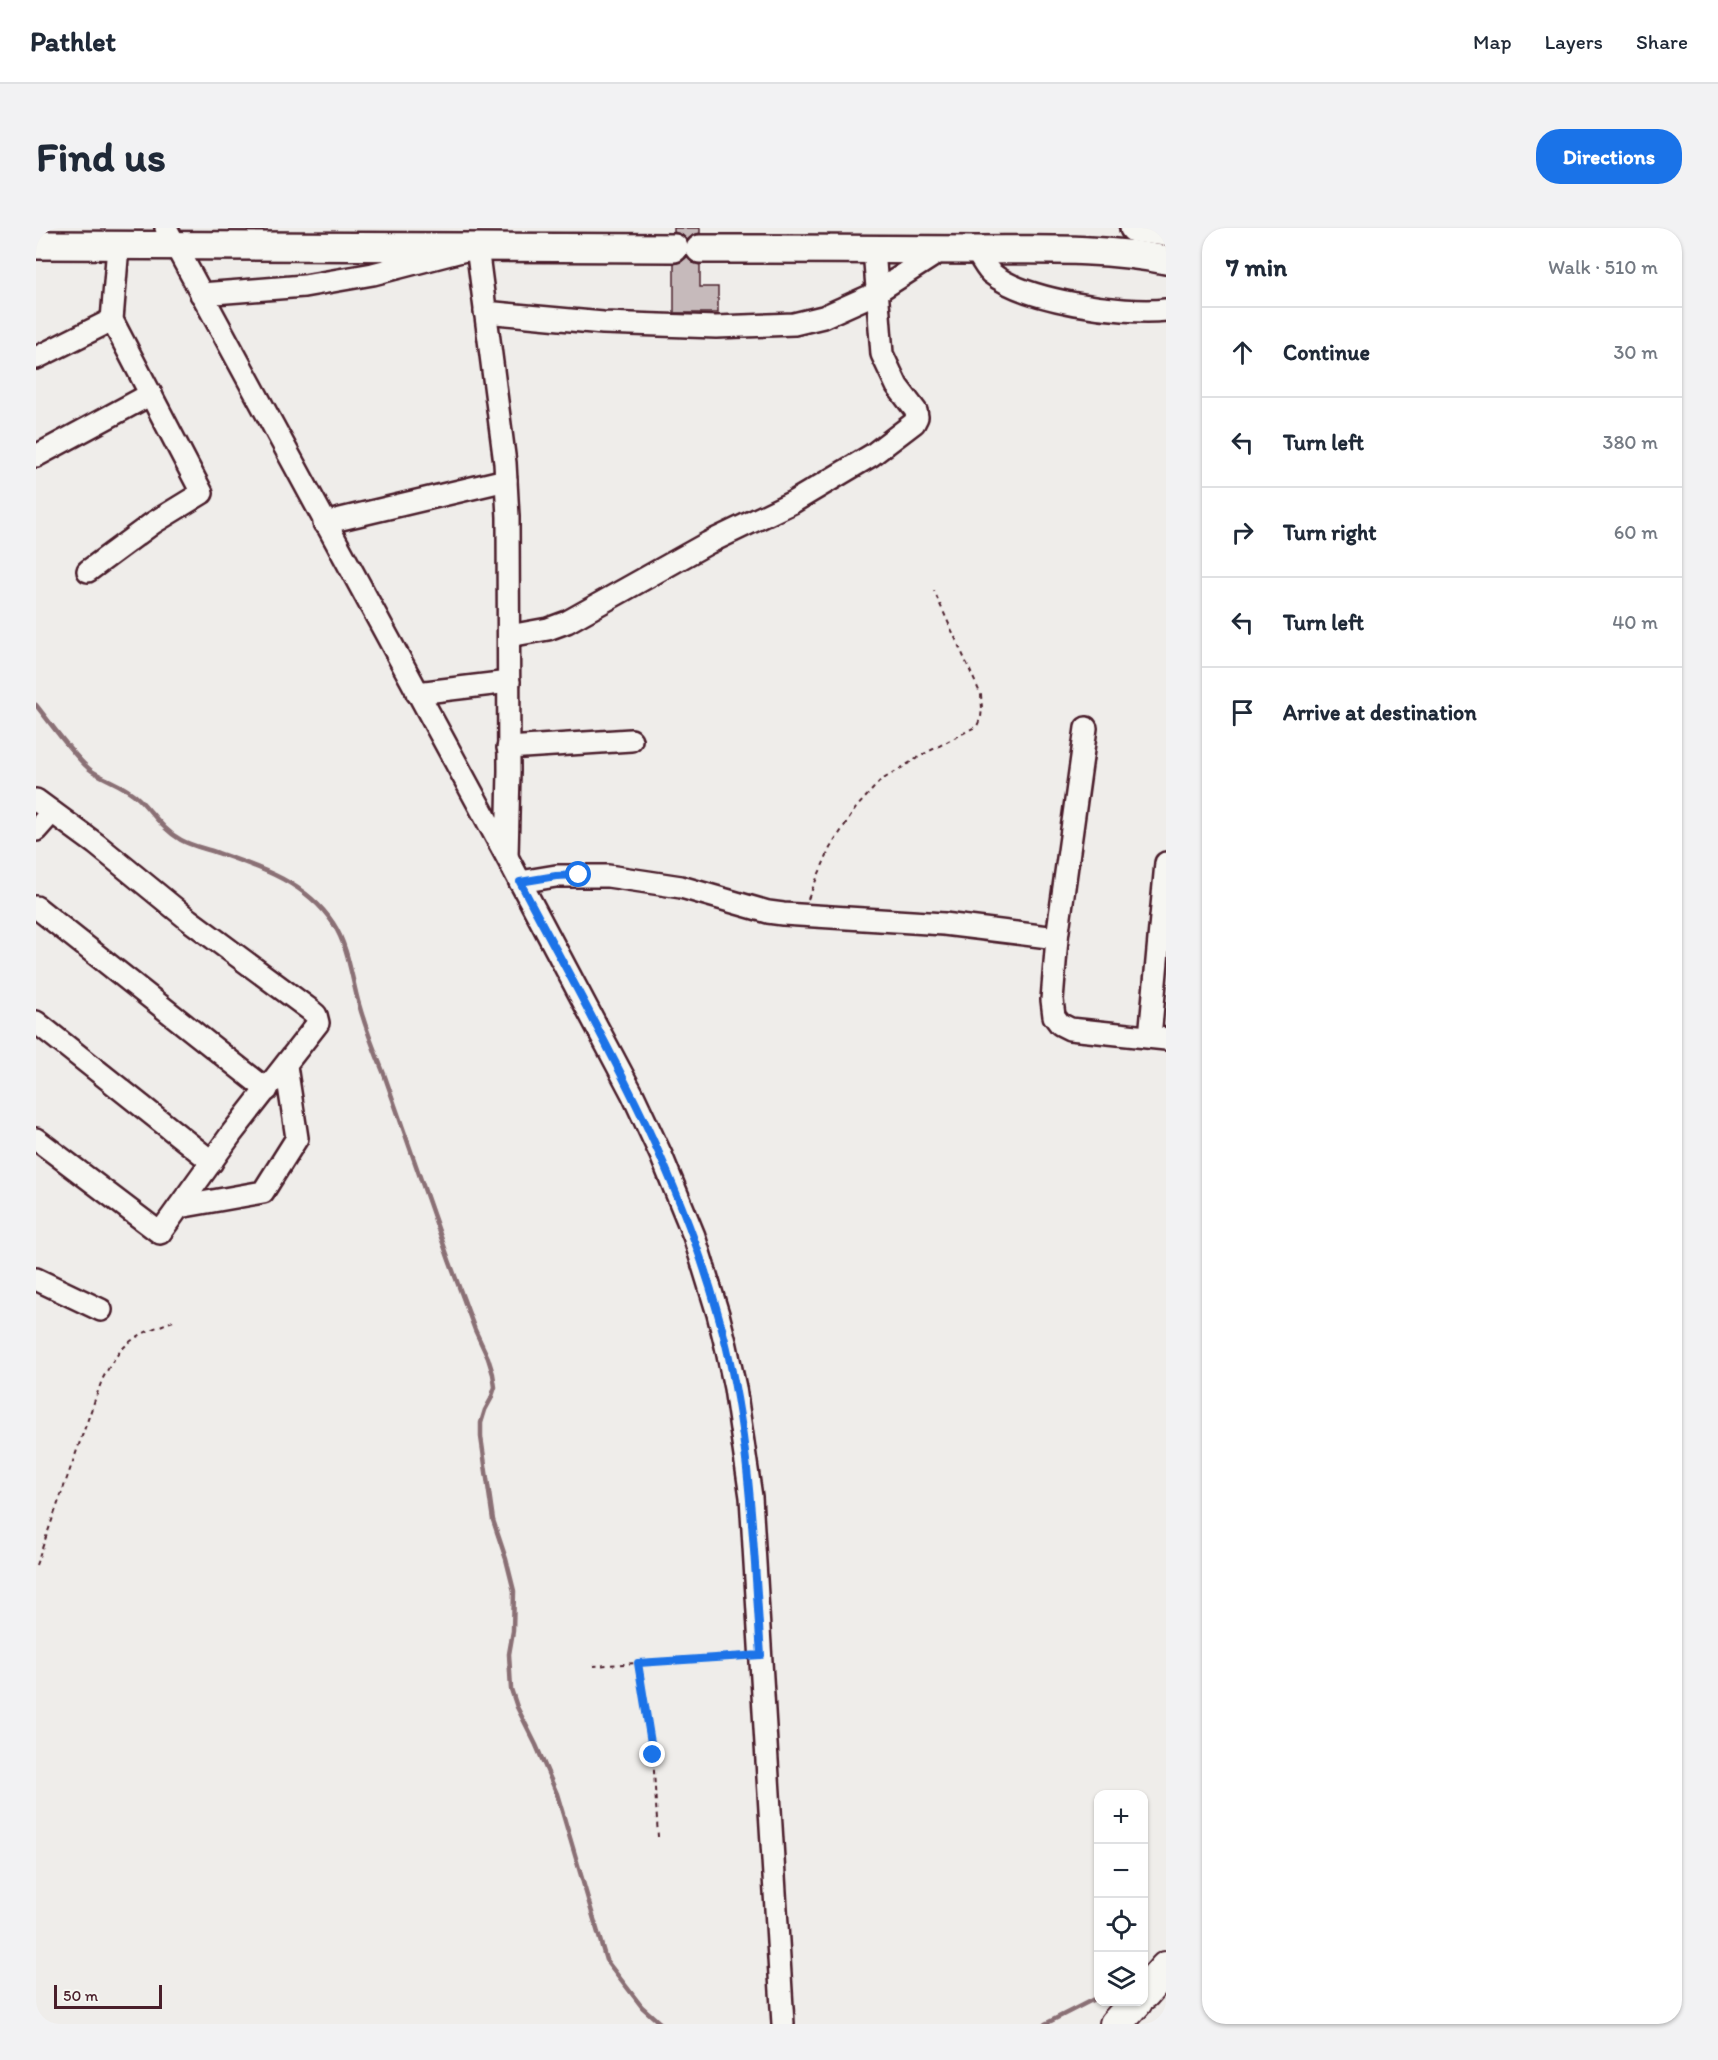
<!DOCTYPE html>
<meta charset="utf-8">
<style>
:root{--surface:#fff;--page:#f2f2f3;--text:#1f2937;--muted:#747a83;--line:#e0e1e3;--accent:#1a73e8}
body{margin:0;font-family:Itim,sans-serif;background:var(--page);color:var(--text)}
.controls{position:absolute;right:18px;bottom:18px;display:grid;overflow:hidden;border-radius:12px;box-shadow:0 2px 4px #0004}
.controls button{width:54px;height:54px;display:grid;place-items:center;padding:0;border:0;border-bottom:2px solid var(--line);background:var(--surface);color:var(--text);font:30px sans-serif}
.scale{position:absolute;left:18px;bottom:15px;width:108px;box-sizing:border-box;padding-left:6px;border:3px solid #4a1f2b;border-top:0;font-size:16px;line-height:21px;white-space:nowrap;color:#4a1f2b;-webkit-text-stroke:4px #f6f6f2;paint-order:stroke}
.stop{position:absolute;width:18px;height:18px;margin:-14px;border:4px solid #1a73e8;border-radius:50%;background:#fff}
.stop.end{background:#1a73e8;border-color:#fff;box-shadow:0 2px 6px #0008}
.list{margin:0;padding:0;list-style:none}
h2{display:flex;justify-content:space-between;align-items:center;height:78px;margin:0;padding:0 24px;font-size:26px}
h2 small{font-size:20px;font-weight:400;color:var(--muted)}
.list li{display:grid;grid-template-columns:39px 1fr auto;gap:18px;align-items:center;box-sizing:border-box;height:90px;padding:0 24px;border-top:2px solid var(--line)}
.list b{display:block;font-size:22px;white-space:nowrap}
.list em{font-size:20px;font-style:normal;color:var(--muted)}
.icon{flex:none;width:33px;height:33px;fill:none;stroke:currentColor;stroke-width:2;stroke-linecap:round;stroke-linejoin:round}
.map{position:relative;flex:none;width:1130px;height:1796px;overflow:hidden;border-radius:24px}
header{display:flex;align-items:center;gap:36px;box-sizing:border-box;height:84px;padding:0 30px;background:var(--surface);border-bottom:2px solid var(--line)}
header strong{font-size:28px}
nav{display:flex;gap:33px;margin-inline-start:auto;font-size:21px}
.intro{display:flex;align-items:center;justify-content:space-between;box-sizing:border-box;height:144px;padding:0 36px}
h1{margin:0;font-size:42px}
.button{padding:15px 27px;border-radius:24px;background:var(--accent);color:#fff;font-size:21px;font-weight:700}
main{display:flex;gap:36px;padding:0 36px}
aside{flex:1;background:var(--surface);border-radius:24px;box-shadow:0 2px 4px #0004}
.map>svg:first-child{display:block}
</style>
<header>
<strong>Pathlet</strong>
<nav><a>Map</a><a>Layers</a><a>Share</a></nav>
</header>
<div class="intro"><h1>Find us</h1><a class="button">Directions</a></div>
<main>
<div class="map">
<svg width="1130" height="1796" viewBox="0 0 1130 1796">
<rect width="100%" height="100%" fill="#efedea"/>
<filter id="ink" filterUnits="userSpaceOnUse"><feTurbulence type="fractalNoise" baseFrequency=".0167" numOctaves="2"/><feDisplacementMap in="SourceGraphic" scale="12" xChannelSelector="R" yChannelSelector="G"/><feConvolveMatrix kernelMatrix="1 2 1 2 8 2 1 2 1" color-interpolation-filters="sRGB"/></filter>
<g filter="url(#ink)">
<g fill="none" stroke-linecap="round" stroke-linejoin="round">
<!-- stream -->
<g stroke="#8a6f74" stroke-width="4.5">
<path d="M 0,477 C 13,493 41,533 56,543 C 71,553 89,557 103,571 C 117,585 127,602 145,612 C 156,618 167,620 179,624 C 223,639 270,654 297,695 C 312,718 315,747 322,773 C 329,798 338,822 348,846 L 413,1032 L 439,1102 L 452,1130 L 457,1146 L 459,1159 L 455,1171 L 449,1182 L 445,1195 L 445,1209 L 457,1292 L 470,1331 L 478,1363 L 477,1403 L 473,1426 L 475,1461 L 481,1479 L 500,1517 L 521,1566 L 570,1732 L 606,1779 L 625,1796"/>
<path d="M 1009,1796 L 1062,1769"/>
</g>
</g>
<!-- building -->
<g fill="#c6babb" stroke="#4a1f2b" stroke-width="1.5">
<path d="M 638,0 L 664,0 L 664,5 L 657,7 L 651,12 L 646,7 L 638,4 Z"/>
<path d="M 651,29 L 657,35 L 664,37 L 664,59 L 682,59 L 682,85 L 638,85 L 638,36 L 645,34 Z"/>
</g>
<g fill="none" stroke-linecap="round" stroke-linejoin="round">
<defs>
<g id="minor">
<path d="M 130,0 L 471,629 L 597,867 L 625,927 L 658,1008 L 682,1086 L 690,1118 L 699,1160 L 715,1269 L 747,1796"/>
<path d="M 940,22 C 944,29 949,39 955,45 C 989,73 1087,87 1130,82"/>
<path d="M 165,66 L 268,58 L 337,46 L 441,19 L 469,235 L 472,289 L 473,543 L 471,628"/>
<path d="M 449,84 L 567,95 L 680,99 L 758,96 L 787,89 L 836,67 L 906,22"/>
<path d="M 0,130 L 76,92"/>
<path d="M 0,228 L 115,166"/>
<path d="M 288,295 L 470,252"/>
<path d="M 52,343 L 117,295 L 166,265 L 76,92 L 82,18"/>
<path d="M 473,408 L 512,401 L 531,394 L 672,315 L 757,274 L 836,227 L 878,195 L 881,189 L 880,183 L 861,158 L 846,126 L 838,21"/>
<path d="M 381,465 L 473,454"/>
<path d="M 1050,500 L 1021,710 L 1016,772 L 1018,788 L 1024,796 L 1034,801 L 1130,811"/>
<path d="M 472,520 L 595,512"/>
<path d="M 0,572 L 60,616 L 153,692 L 273,781 L 280,787 L 282,795 L 196,905 L 124,1005 L 0,911"/>
<path d="M 0,602 L 16,584"/>
<path d="M 484,654 L 520,648 L 572,648 L 645,659 L 732,684 L 747,686 L 908,696 L 1021,710"/>
<path d="M 0,679 L 231,862"/>
<path d="M 0,794 L 176,934"/>
<path d="M 1114,809 L 1130,635"/>
<path d="M 143,979 L 227,964 L 261,910 L 250,838"/>
<path d="M 0,1051 L 65,1082"/>
</g>
<g id="major">
<path d="M 1098,0 L 1130,4"/>
<path d="M 0,17 L 638,20"/>
<path d="M 664,21 C 755,21 847,21 938,22 C 1002,22 1067,19 1130,32"/>
</g>
<g id="highway">
<path d="M 1108,1765 L 1130,1740"/>
<path d="M 1080,1796 L 1100,1774"/>
</g>
</defs>
<!-- minor casing -->
<use href="#minor" stroke="#4a1f2b" stroke-width="26"/>
<!-- major casing -->
<use href="#major" stroke="#4a1f2b" stroke-width="32"/>
<!-- highway casing -->
<use href="#highway" stroke="#4a1f2b" stroke-width="36"/>
<!-- path -->
<g stroke="#4a1f2b" stroke-width="2" stroke-dasharray="4.5 4.5" stroke-linecap="butt">
<path d="M 772,671 L 794,620 L 820,580 L 844,553 L 888,526 L 941,498 L 945,489 L 946,480 L 945,467 L 898,363"/>
<path d="M 0,1337 L 66,1152 C 87,1112 99,1107 140,1092"/>
<path d="M 602,1435 L 617,1527 L 622,1609"/>
<path d="M 557,1438 L 707,1428"/>
</g>
<!-- minor -->
<use href="#minor" stroke="#f6f6f2" stroke-width="21"/>
<!-- major -->
<use href="#major" stroke="#f6f6f2" stroke-width="27"/>
<!-- highway -->
<use href="#highway" stroke="#f6f6f2" stroke-width="32"/>
</g>
</g>
<g fill="none" stroke-linecap="round" stroke-linejoin="round" filter="url(#ink)">
<!-- route -->
<path stroke="#1a73e8" stroke-width="8" d="M 543,647 L 520,648 L 484,654 C 558,795 639,931 682,1086 C 714,1197 717,1313 725,1427 L 602,1435 L 617,1527"/>
</g>
</svg>
<div class="controls">
<button>+</button>
<button>−</button>
<button><svg class="icon" aria-label="locate" viewBox="0 0 24 24"><circle cx="12" cy="12" r="6"/><path d="M12 2v4M12 18v4M2 12h4M18 12h4"/></svg></button>
<button><svg class="icon" aria-label="layers" viewBox="0 0 24 24"><path d="M12 4l9 5-9 5-9-5zM3 14l9 5 9-5"/></svg></button>
</div>
<div class="scale">50 m</div>
<div class="stop" style="left:543px;top:647px"></div>
<div class="stop end" style="left:617px;top:1527px"></div>
</div>
<aside>
<h2>7 min<small>Walk · 510 m</small></h2>
<ul class="list">
<li><svg class="icon" aria-label="ahead" viewBox="0 0 24 24"><path d="M12 20V5M6 11l6-6 6 6"/></svg><div><b>Continue</b></div><em>30 m</em></li>
<li><svg class="icon" aria-label="left" viewBox="0 0 24 24"><path d="M17 20v-9H6M10 6l-5 5 5 5"/></svg><div><b>Turn left</b></div><em>380 m</em></li>
<li><svg class="icon" aria-label="right" viewBox="0 0 24 24"><path d="M7 20v-9h11M14 6l5 5-5 5"/></svg><div><b>Turn right</b></div><em>60 m</em></li>
<li><svg class="icon" aria-label="left" viewBox="0 0 24 24"><path d="M17 20v-9H6M10 6l-5 5 5 5"/></svg><div><b>Turn left</b></div><em>40 m</em></li>
<li><svg class="icon" aria-label="arrive" viewBox="0 0 24 24"><path d="M6 21V4h12l-3 4 3 4H6"/></svg><div><b>Arrive at destination</b></div></li>
</ul>
</aside>
</main>
